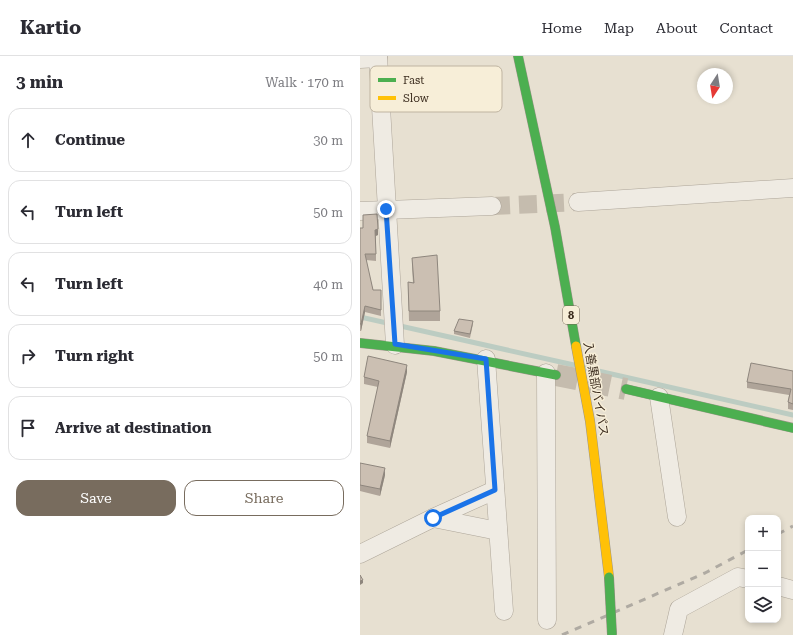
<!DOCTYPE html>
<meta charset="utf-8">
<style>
:root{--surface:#fff;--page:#f7f7f7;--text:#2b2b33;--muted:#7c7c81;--line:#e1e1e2;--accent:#786c5e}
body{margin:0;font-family:"Roboto Serif","Noto Sans JP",serif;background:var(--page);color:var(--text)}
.controls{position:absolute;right:12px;bottom:12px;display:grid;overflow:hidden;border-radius:8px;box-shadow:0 2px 6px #0003}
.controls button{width:36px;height:36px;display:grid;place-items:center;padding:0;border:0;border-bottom:1px solid var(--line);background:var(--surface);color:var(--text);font:20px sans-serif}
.compass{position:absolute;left:337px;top:12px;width:36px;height:36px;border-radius:50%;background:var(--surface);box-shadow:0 2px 6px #0003;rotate:192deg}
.stop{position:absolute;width:12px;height:12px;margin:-9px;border:3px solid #1a73e8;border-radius:50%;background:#fff}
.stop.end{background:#1a73e8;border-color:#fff;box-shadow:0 1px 4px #0008}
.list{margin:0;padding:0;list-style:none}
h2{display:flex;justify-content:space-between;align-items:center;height:52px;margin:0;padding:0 16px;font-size:17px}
h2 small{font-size:13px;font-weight:400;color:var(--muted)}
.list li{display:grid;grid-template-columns:26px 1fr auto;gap:12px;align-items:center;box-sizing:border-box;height:64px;margin:0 8px 8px;padding:0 8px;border:1px solid var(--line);border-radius:12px}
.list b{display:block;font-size:15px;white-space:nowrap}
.list em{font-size:13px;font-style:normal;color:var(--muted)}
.actions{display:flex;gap:8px;padding:12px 16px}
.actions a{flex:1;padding:9px 0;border:1px solid var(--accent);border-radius:12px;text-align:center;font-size:14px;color:var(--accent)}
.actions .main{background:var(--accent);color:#fff}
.icon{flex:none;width:22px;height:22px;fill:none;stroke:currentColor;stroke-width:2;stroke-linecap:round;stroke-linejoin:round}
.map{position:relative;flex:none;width:433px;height:579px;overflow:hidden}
header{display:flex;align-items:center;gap:24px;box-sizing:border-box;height:56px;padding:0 20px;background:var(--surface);border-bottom:1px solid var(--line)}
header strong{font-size:19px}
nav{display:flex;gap:22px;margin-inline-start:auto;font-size:14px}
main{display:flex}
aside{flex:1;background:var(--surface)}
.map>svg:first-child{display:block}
</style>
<header>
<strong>Kartio</strong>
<nav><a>Home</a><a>Map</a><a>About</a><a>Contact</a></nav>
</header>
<main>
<aside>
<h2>3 min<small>Walk · 170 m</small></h2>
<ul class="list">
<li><svg class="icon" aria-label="ahead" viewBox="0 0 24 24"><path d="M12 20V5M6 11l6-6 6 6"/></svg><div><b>Continue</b></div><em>30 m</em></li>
<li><svg class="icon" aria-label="left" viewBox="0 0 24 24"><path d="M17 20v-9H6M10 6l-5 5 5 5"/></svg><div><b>Turn left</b></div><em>50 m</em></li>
<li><svg class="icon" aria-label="left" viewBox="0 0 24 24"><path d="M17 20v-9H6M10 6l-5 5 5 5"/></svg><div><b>Turn left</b></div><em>40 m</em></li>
<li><svg class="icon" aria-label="right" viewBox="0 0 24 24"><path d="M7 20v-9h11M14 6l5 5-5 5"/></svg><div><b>Turn right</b></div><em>50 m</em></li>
<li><svg class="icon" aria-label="arrive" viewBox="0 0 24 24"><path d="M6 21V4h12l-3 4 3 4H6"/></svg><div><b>Arrive at destination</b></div></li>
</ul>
<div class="actions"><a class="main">Save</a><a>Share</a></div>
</aside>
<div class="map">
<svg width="433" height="579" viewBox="0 0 433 579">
<rect width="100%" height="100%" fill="#e7e0d1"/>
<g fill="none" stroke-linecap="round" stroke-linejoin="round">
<!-- stream -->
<g stroke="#bcccc2" stroke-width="5">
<path d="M 0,261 L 214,309"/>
<path d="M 225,312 L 433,359"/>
</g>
<!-- street-tunnel -->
<path stroke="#c5bcae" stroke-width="18" stroke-dasharray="18 9" stroke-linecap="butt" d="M 132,150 L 218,146"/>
<!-- secondary-tunnel -->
<path stroke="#c5bcae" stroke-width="22" stroke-dasharray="22 11" stroke-linecap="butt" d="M 196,319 L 266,333"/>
<defs>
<g id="street">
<path d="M 18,0 L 35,289"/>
<path d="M 0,3 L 18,2"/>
<path d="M 218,146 L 433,132"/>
<path d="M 0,155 L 132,150"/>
<path d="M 126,303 L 144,555"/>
<path d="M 186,317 L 187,564"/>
<path d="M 299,341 L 317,461"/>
<path d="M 73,462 L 135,434"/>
<path d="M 0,498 L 73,462 L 138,475"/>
<path d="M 418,530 L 433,534"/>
<path d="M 313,579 L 319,553 L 378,521 L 388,523"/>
</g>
<g id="fast">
<path d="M 158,0 L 195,171 L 216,290"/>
<path d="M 0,287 L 74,295 L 196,319"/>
<path d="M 266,333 L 433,372"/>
</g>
<path id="slow" d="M 216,290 L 230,365 L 249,521"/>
</defs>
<!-- street casing -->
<use href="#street" stroke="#ada599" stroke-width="19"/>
<!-- fast casing -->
<use href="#fast" stroke="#9c958a" stroke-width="10"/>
<!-- slow casing -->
<use href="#slow" stroke="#9c958a" stroke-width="10"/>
<!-- street -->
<use href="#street" stroke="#efebe3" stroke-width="18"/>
<!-- fast -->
<use href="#fast" stroke="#4caf50" stroke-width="9"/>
<!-- slow -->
<use href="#slow" stroke="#ffc107" stroke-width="9"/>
<!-- rail -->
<g stroke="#afaaa2" stroke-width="3" stroke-dasharray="7 7" stroke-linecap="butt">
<path d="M 418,478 L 433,470"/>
<path d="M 202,579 L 345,517 L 388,494"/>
</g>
<defs>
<path id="fast-bridge" d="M 249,521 L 252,579"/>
</defs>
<!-- fast-bridge casing -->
<use href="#fast-bridge" stroke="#928b80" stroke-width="10" stroke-linecap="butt"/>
<!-- fast-bridge -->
<use href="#fast-bridge" stroke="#4caf50" stroke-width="9"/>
</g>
<!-- wall -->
<g fill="#afa499">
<path d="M 0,172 L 18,179 L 16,180 L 16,205 L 6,204 L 13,234 L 21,234 L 21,260 L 5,256 L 1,275 L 0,275 Z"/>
<path d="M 52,202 L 80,255 L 80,265 L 49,265 L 48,226 L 53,227 L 52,211 Z"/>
<path d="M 113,268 L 110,282 L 94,278 L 94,275 Z"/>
<path d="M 433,315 L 433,354 L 428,353 L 428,346 L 429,339 L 387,332 L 387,326 Z"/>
<path d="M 47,316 L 30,392 L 7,387 L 7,380 L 18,331 L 4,328 L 4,321 Z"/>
<path d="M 0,407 L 25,419 L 20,440 L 0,435 Z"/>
</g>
<!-- shaded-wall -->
<g fill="#8e867d">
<path d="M 18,173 L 18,179 L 15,180 L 15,174 Z"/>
<path d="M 5,250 L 5,256 L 1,275 L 1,268 Z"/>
<path d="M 47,309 L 47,316 L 30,392 L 30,385 Z"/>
<path d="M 25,412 L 25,419 L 20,440 L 20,433 Z"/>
<path d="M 3,524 L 3,527 L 0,529 L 0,525 Z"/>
</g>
<!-- building -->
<g fill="#cbbfb2" stroke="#8e867d">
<path d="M 17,158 L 18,173 L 15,174 L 16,198 L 5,198 L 13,234 L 21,234 L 21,254 L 5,250 L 1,268 L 0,268 L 0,172 L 3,172 L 3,159 Z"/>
<path d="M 77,199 L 80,255 L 49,255 L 48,226 L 54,227 L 52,202 Z"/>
<path d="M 99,263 L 113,265 L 110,278 L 94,275 Z"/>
<path d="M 8,300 L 47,309 L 30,385 L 7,380 L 19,325 L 4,321 Z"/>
<path d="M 391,307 L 433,315 L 433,348 L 428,346 L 431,333 L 387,326 Z"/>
<path d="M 0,407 L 25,412 L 20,433 L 0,429 Z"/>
<path d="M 0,519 L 3,524 L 0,525 Z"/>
</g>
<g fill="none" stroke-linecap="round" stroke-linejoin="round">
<!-- route -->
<path stroke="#1a73e8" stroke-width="5" d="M 26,153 L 35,288 L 126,303 L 135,434 L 73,462"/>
</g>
<g text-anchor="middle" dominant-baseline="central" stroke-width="3" stroke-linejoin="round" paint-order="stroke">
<!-- shield labels -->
<rect fill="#f7eed8" stroke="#756857" stroke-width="1" x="203" y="250" width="16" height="18" rx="3"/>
<g font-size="11" font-weight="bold" fill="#3d2e20">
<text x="211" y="259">8</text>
</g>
<!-- street labels -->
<g font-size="12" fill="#3d2e20" stroke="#f7eed8">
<text transform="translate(236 333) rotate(80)">入善黒部バイパス</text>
</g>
</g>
<!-- legend -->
<rect x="10" y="10" width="132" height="46" rx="6" fill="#f7eed8" stroke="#bfb4a1" stroke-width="1"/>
<rect x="18" y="22" width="18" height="4" fill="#4caf50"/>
<rect x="18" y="40" width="18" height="4" fill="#ffc107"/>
<g font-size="11" fill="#3d2e20">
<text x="43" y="28">Fast</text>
<text x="43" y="46">Slow</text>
</g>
</svg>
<div class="controls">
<button>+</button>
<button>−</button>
<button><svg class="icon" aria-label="layers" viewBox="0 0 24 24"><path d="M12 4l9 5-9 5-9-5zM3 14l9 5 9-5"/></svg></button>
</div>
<svg class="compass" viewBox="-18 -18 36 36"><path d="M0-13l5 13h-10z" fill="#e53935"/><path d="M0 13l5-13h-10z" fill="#7c7c81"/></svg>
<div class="stop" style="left:73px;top:462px"></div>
<div class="stop end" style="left:26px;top:153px"></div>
</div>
</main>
